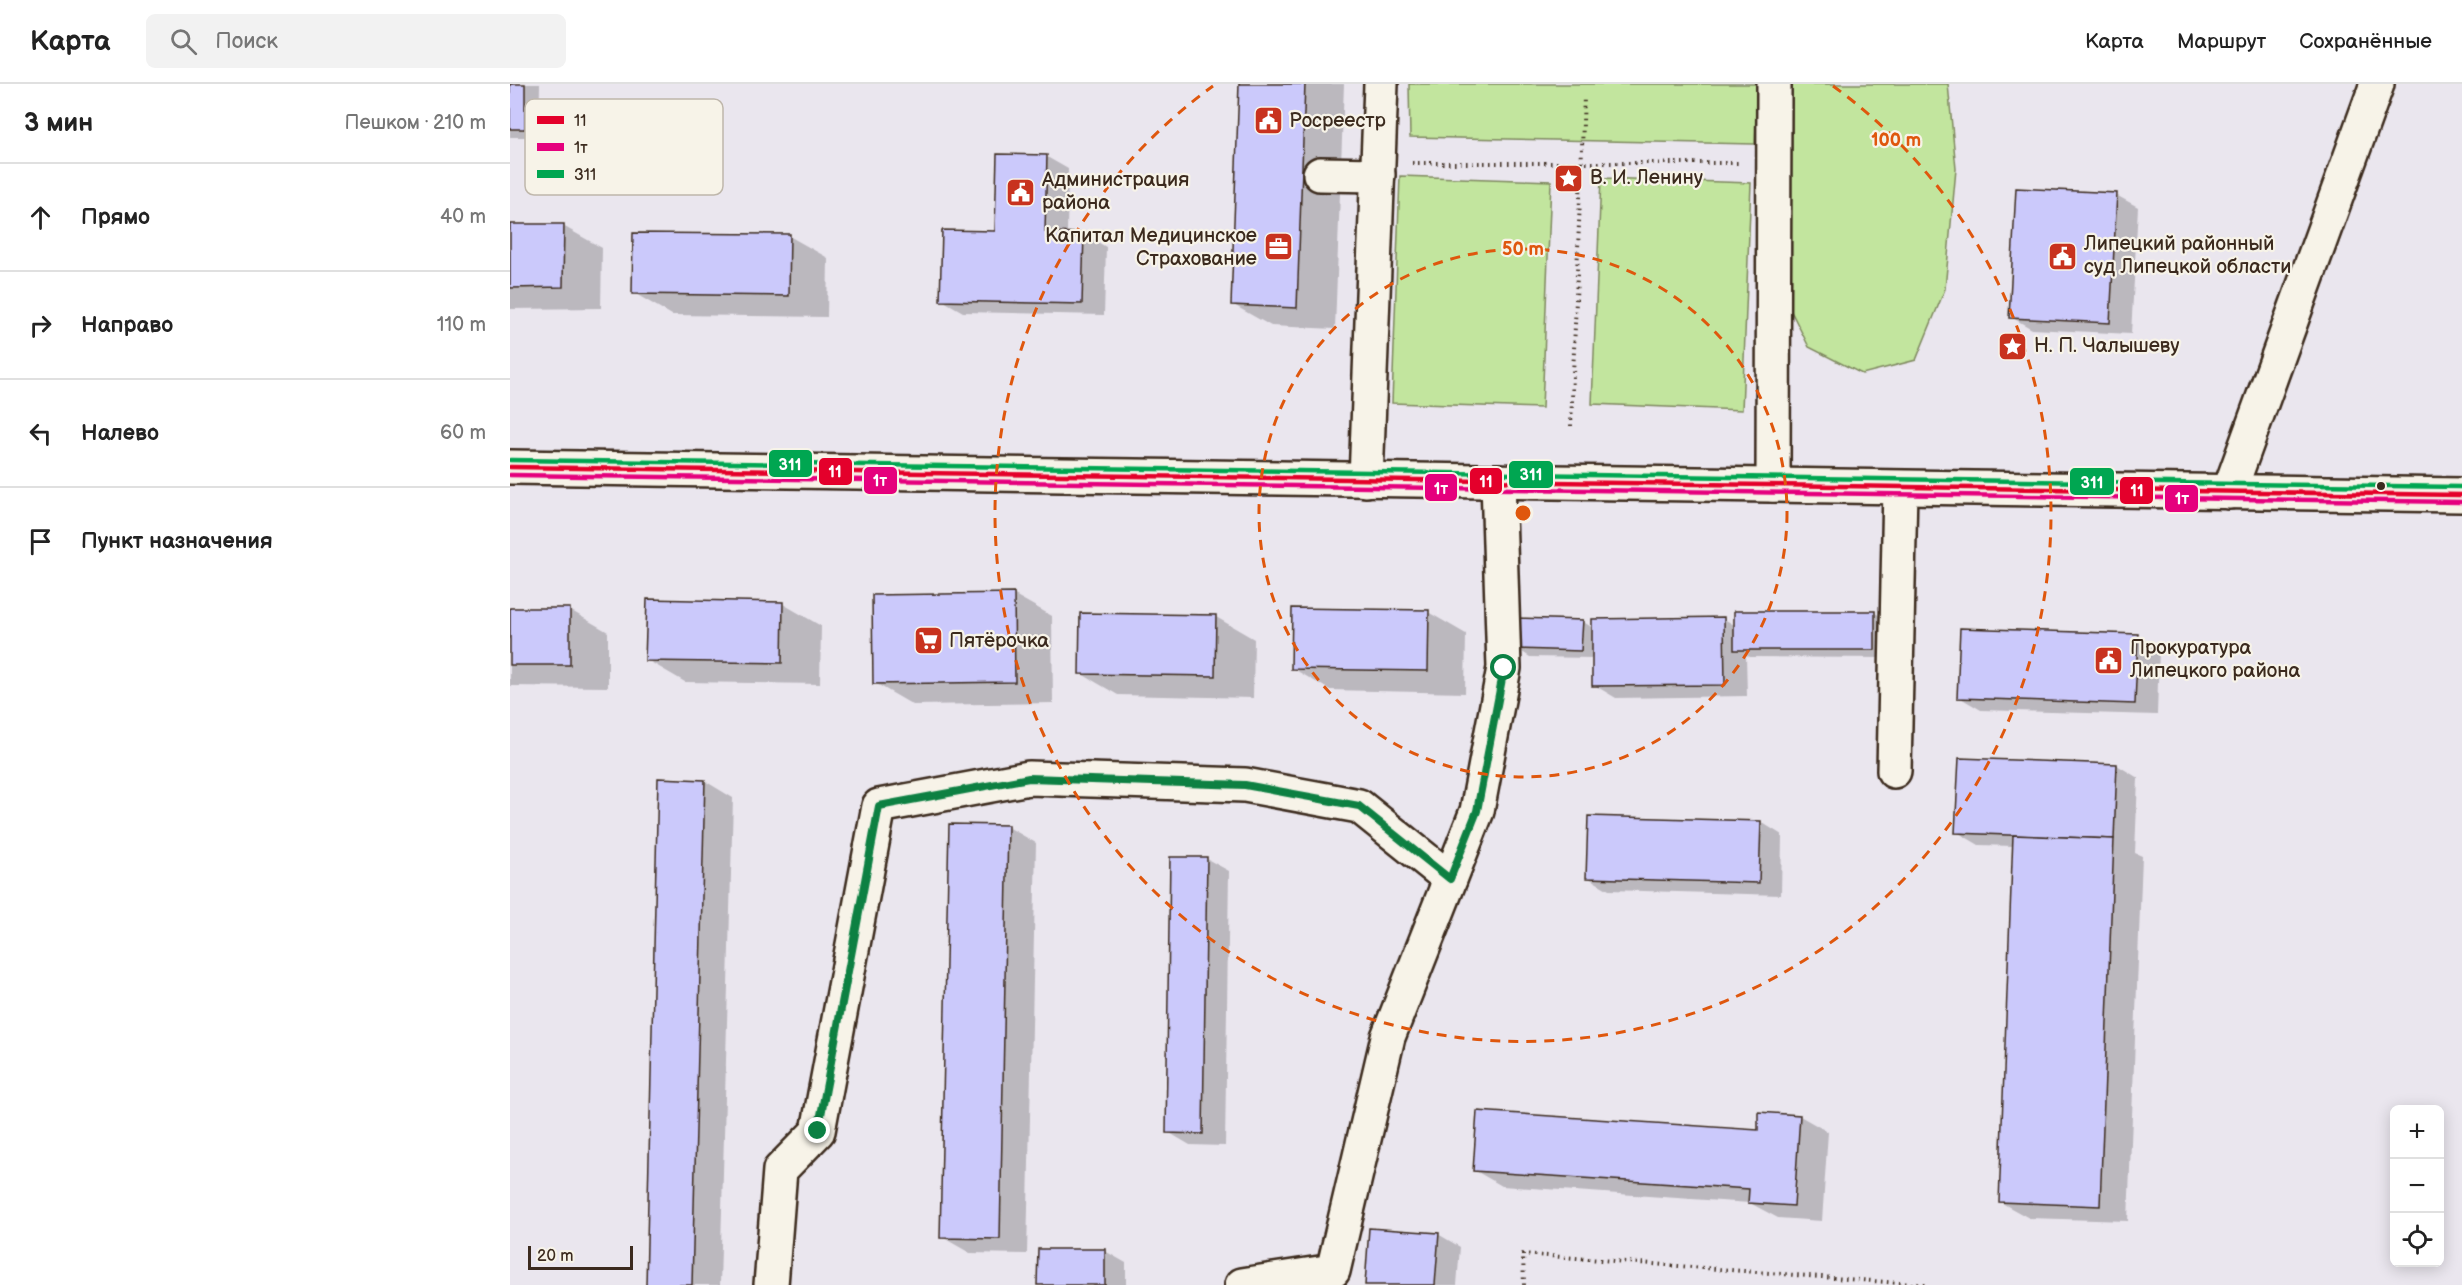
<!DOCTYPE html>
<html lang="ru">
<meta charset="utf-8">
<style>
:root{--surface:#fff;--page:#f2f2f2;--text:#222;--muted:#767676;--line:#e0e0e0}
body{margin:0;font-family:"Balsamiq Sans",sans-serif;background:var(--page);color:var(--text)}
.controls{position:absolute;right:18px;bottom:18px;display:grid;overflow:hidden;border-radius:9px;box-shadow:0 3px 15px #0003}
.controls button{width:54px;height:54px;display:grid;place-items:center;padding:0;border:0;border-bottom:2px solid var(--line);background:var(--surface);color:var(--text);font:30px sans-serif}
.scale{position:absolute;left:18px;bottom:15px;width:105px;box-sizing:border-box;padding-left:6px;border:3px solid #3b2a1e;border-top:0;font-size:16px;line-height:21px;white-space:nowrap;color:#3b2a1e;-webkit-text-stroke:4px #f7f3e8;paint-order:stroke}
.stop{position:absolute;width:18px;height:18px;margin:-14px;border:4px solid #0b8043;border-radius:50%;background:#fff}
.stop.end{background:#0b8043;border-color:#fff;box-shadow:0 2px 6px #0008}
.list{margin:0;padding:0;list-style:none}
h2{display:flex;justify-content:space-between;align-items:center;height:78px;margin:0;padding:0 24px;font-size:26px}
h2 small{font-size:20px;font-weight:400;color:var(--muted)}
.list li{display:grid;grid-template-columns:39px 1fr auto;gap:18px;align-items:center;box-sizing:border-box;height:108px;padding:0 24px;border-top:2px solid var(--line)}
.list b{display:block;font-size:22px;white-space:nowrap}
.list em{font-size:20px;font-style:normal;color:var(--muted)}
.icon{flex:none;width:33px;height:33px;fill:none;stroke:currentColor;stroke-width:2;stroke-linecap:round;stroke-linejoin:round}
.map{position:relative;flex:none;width:1952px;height:1201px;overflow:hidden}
header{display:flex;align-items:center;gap:36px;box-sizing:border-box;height:84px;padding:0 30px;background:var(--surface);border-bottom:2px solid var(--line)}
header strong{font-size:28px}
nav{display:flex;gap:33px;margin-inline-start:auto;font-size:21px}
.search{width:420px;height:54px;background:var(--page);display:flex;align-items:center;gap:15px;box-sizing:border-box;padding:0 21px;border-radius:9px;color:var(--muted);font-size:22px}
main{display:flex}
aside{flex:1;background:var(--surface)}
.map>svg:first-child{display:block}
</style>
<header>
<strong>Карта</strong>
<div class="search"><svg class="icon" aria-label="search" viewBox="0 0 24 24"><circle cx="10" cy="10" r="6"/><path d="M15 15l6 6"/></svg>Поиск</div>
<nav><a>Карта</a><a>Маршрут</a><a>Сохранённые</a></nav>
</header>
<main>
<aside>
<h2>3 мин<small>Пешком · 210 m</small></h2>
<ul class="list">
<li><svg class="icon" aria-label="ahead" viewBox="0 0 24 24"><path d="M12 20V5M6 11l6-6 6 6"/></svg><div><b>Прямо</b></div><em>40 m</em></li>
<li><svg class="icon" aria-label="right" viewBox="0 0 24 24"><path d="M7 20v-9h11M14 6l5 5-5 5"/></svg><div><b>Направо</b></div><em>110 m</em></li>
<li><svg class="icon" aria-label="left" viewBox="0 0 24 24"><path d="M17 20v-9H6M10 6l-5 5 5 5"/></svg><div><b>Налево</b></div><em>60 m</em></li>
<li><svg class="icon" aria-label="arrive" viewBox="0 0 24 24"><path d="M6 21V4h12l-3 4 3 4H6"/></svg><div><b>Пункт назначения</b></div></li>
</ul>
</aside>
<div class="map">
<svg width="1952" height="1201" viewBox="0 0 1952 1201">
<rect width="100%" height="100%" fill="#eae6ee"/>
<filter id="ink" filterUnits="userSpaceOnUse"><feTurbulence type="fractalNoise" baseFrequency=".0167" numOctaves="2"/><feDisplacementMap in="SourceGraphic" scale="12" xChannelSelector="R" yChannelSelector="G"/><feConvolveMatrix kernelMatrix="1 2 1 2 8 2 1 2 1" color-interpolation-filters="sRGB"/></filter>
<g filter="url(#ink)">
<!-- green -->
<g fill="#c2e59e" stroke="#7e885e" stroke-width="1.5">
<path d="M 899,0 L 1247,0 L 1245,60 L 900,53 Z"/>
<path d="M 1281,0 L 1438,0 L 1446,85 L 1435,205 L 1406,276 L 1352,290 L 1299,263 L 1279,223 Z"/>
<path d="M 890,92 L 1041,97 L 1032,324 L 882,319 Z"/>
<path d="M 1091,94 L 1241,99 L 1232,326 L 1082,320 Z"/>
</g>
<!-- shadow -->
<g fill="#0003">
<path d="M 0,0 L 30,0 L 29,53 L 0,53 Z"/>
<path d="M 730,0 L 834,0 L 825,245 L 761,242 L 722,220 Z"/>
<path d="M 537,73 L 558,85 L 557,150 L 574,150 L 596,163 L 594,231 L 453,228 L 432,216 L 487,148 Z"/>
<path d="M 1606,111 L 1628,123 L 1621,250 L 1522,245 L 1501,233 Z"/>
<path d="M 0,142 L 53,142 L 92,164 L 91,224 L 0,225 Z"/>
<path d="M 279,152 L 318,174 L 317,233 L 162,231 L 124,209 Z"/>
<path d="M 503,510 L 542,532 L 543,619 L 403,621 L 365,599 Z"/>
<path d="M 273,520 L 311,542 L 310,600 L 175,598 L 137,576 Z"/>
<path d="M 0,526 L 60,526 L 98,548 L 98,603 L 0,602 Z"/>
<path d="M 918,528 L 956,550 L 955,609 L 820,606 L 782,584 Z"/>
<path d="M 1365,529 L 1379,537 L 1379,574 L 1240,573 L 1236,571 L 1237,612 L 1106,614 L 1084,601 L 1084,574 L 1020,573 L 1006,564 L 1072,537 L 1083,544 L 1214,535 L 1226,542 Z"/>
<path d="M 706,533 L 744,555 L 743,614 L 608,611 L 570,589 Z"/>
<path d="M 1627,552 L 1649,564 L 1647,631 L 1471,626 L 1449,613 Z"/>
<path d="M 1607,681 L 1628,694 L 1625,769 L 1632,772 L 1618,1137 L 1519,1134 L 1490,1118 L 1504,762 L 1469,761 L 1447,748 Z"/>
<path d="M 195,697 L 223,714 L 210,1201 L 138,1201 Z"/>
<path d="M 1251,738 L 1272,751 L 1271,811 L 1099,806 L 1077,793 Z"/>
<path d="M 498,743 L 526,759 L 517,1170 L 460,1169 L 432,1153 Z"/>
<path d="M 697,775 L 719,787 L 715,1062 L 680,1061 L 658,1048 Z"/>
<path d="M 1290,1032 L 1318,1048 L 1312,1137 L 1268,1134 L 1240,1119 L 992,1102 L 964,1086 L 1249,1048 Z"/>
<path d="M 928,1150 L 950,1163 L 947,1201 L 857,1201 Z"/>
<path d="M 595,1167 L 616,1179 L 616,1201 L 529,1201 Z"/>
</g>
<!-- building -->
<g fill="#cbc9fb" stroke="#3b2a1e" stroke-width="1.5">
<rect x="0" y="0" width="15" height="45"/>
<path d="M 729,0 L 795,0 L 787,224 L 721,221 Z"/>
<path d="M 487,70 L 537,71 L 535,148 L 574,149 L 572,220 L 430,217 L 432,146 L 485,147 Z"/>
<path d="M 1506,104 L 1607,109 L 1600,239 L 1499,234 Z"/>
<path d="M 0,140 L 54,140 L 53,203 L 0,204 Z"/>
<path d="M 123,149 L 280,150 L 279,212 L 122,210 Z"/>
<path d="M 504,509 L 505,598 L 363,600 L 362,511 Z"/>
<path d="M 137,515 L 273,518 L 272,579 L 135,577 Z"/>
<rect x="0" y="524" width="60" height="57"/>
<path d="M 782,524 L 919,526 L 918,587 L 781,585 Z"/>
<rect x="1224" y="527" width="141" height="39"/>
<path d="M 570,529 L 706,531 L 705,592 L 569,590 Z"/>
<path d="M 1214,533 L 1215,601 L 1082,602 L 1082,535 Z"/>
<path d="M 1005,534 L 1073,536 L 1071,567 L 1004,565 Z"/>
<path d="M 1450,544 L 1628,550 L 1625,620 L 1447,614 Z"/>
<path d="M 1449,674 L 1607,680 L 1604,755 L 1445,749 Z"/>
<path d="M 148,694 L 195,696 L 182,1201 L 136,1201 Z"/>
<path d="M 1078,732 L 1251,737 L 1249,799 L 1076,794 Z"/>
<path d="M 439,740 L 498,741 L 490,1155 L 430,1154 Z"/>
<path d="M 1503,751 L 1604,755 L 1590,1122 L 1489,1118 Z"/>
<path d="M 660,773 L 697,773 L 693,1050 L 656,1049 Z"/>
<path d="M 967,1027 L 1248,1046 L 1248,1028 L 1290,1031 L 1284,1122 L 1238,1119 L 1239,1105 L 963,1087 Z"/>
<path d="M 859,1144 L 929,1149 L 925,1201 L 855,1201 Z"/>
<path d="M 528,1165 L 595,1165 L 595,1201 L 527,1201 Z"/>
</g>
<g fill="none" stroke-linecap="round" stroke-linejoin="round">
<defs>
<g id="minor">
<path d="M 810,90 L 868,91"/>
<path d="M 0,383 L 1952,411"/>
<path d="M 856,396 L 871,0"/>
<path d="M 1263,401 L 1264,0"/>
<path d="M 1719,408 L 1867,0"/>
<path d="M 1384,687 L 1390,404"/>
<path d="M 261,1201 L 270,1086 L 308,1047 L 369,722 L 519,694 L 735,701 L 849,722 L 940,795"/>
<path d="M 732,1201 L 823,1187 L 878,953 L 967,727 L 994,584 L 988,397"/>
</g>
</defs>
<!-- minor casing -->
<use href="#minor" stroke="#3b2a1e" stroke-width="38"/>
<!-- path -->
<g stroke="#3b2a1e" stroke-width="4" stroke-dasharray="1.5 4.5" stroke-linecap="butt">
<path d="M 902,79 L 1230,79"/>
<path d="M 1061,342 L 1074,13"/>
<path d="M 1014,1201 L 1013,1170 L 1415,1201"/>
</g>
<!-- minor -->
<use href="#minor" stroke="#f7f3e8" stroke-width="33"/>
<defs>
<path id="bus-1" d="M 0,383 L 1952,411"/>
<path id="bus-2" d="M 0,391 L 1952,418"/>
<path id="bus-3" d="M 0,376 L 1952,403"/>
</defs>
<!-- bus-1 casing -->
<use href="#bus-1" stroke="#f7f3e8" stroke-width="9"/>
<!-- bus-2 casing -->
<use href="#bus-2" stroke="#f7f3e8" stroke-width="9"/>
<!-- bus-3 casing -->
<use href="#bus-3" stroke="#f7f3e8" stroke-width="9"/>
<!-- bus-1 -->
<use href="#bus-1" stroke="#e4002b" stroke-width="4.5"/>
<!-- bus-2 -->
<use href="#bus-2" stroke="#e5007d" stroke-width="4.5"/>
<!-- bus-3 -->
<use href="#bus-3" stroke="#00a651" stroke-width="4.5"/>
</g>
</g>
<g fill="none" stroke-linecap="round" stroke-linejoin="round" filter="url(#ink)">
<!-- route -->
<path stroke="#0b8043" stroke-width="8" d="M 308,1047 L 369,722 L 519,694 L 735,701 L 849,722 L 940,795 L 967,727 L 994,584"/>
</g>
<!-- distance rings -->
<g fill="none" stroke="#df570d" stroke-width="3" stroke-dasharray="10 8">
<circle cx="1013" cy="429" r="264"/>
<path d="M1323 2A528 528 0 1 1 703 2"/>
</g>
<!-- icons -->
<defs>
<symbol id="civic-square" viewBox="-11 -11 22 22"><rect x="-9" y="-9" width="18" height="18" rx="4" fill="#c8321e" stroke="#f7f3e8"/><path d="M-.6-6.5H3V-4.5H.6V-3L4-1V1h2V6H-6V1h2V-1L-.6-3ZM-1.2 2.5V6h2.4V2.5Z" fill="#fff"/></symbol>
<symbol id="sight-square" viewBox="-11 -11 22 22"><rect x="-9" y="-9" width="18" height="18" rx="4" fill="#c8321e" stroke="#f7f3e8"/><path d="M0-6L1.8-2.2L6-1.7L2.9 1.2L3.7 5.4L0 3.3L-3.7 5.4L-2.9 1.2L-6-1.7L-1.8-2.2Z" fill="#fff"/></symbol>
<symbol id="office-square" viewBox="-11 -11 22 22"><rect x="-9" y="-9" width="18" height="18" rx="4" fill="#c8321e" stroke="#f7f3e8"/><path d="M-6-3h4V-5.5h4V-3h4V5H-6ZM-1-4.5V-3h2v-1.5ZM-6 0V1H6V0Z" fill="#fff"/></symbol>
<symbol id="supermarket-square" viewBox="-11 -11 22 22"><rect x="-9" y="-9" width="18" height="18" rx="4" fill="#c8321e" stroke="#f7f3e8"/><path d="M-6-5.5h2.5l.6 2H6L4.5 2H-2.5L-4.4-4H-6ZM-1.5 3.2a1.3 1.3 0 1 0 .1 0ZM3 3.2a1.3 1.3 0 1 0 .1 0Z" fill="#fff"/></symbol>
</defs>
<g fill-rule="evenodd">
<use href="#civic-square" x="742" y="20" width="33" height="33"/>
<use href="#sight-square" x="1042" y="78" width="33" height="33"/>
<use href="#civic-square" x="494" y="92" width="33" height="33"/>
<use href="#office-square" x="752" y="146" width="33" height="33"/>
<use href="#civic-square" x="1536" y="156" width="33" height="33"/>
<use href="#sight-square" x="1486" y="246" width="33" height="33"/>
<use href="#supermarket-square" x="402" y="540" width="33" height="33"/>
<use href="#civic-square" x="1582" y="560" width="33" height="33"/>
</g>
<!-- markers -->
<circle fill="#3b2a1e" stroke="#f7f3e8" stroke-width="2" cx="1871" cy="402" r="5"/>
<g text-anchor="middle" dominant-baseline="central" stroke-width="4.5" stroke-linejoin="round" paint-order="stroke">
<!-- poi labels -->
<g font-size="20" fill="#3b2a1e" stroke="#f7f3e8" text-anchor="start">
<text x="779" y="37">Росреестр</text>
<text x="1080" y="94">В. И. Ленину</text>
<text x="532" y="96">Администрация<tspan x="532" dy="23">района</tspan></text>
<text x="747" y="152" text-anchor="end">Капитал Медицинское<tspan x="747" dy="23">Страхование</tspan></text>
<text x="1574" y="160">Липецкий районный<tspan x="1574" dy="23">суд Липецкой области</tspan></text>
<text x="1524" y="262">Н. П. Чалышеву</text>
<text x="439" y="557">Пятёрочка</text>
<text x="1620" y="564">Прокуратура<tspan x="1620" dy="23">Липецкого района</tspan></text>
</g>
</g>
<!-- legend -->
<rect x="15" y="15" width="198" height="96" rx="9" fill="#f7f3e8" stroke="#bfb7ab" stroke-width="1.5"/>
<rect x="27" y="32" width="27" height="8" fill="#e4002b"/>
<rect x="27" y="59" width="27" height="8" fill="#e5007d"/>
<rect x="27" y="86" width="27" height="8" fill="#00a651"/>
<g font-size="16" fill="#3b2a1e">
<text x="64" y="42">11</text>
<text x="64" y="69">1т</text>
<text x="64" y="96">311</text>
</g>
<circle cx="1013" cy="429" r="9" fill="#df570d" stroke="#f7f3e8" stroke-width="3"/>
<g font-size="18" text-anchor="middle" font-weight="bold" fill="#df570d" stroke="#f7f3e8" stroke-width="4.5" stroke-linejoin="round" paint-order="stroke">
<text x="1386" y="62">100 m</text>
<text x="1013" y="171">50 m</text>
</g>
<g stroke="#f7f3e8" stroke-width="2">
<rect x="258" y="365" width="45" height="29" rx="6" fill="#00a651"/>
<rect x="308" y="373" width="35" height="29" rx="6" fill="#e4002b"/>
<rect x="998" y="376" width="46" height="29" rx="6" fill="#00a651"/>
<rect x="353" y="382" width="35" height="29" rx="6" fill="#e5007d"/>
<rect x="959" y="383" width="34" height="28" rx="6" fill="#e4002b"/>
<rect x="1559" y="383" width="46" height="29" rx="6" fill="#00a651"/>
<rect x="914" y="389" width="34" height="29" rx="6" fill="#e5007d"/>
<rect x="1609" y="392" width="35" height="29" rx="6" fill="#e4002b"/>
<rect x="1654" y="400" width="35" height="29" rx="6" fill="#e5007d"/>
</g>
<g font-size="16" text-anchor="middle" font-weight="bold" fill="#fff">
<text x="280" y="386">311</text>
<text x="325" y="393">11</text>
<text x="1021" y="396">311</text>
<text x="370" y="402">1т</text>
<text x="976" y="403">11</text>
<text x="1582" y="404">311</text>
<text x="931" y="410">1т</text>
<text x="1627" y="412">11</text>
<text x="1672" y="420">1т</text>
</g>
</svg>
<div class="controls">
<button>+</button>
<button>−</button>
<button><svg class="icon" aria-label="locate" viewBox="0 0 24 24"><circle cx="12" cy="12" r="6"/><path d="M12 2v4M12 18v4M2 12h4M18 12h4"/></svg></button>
</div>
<div class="scale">20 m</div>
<div class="stop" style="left:994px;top:584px"></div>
<div class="stop end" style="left:308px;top:1047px"></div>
</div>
</main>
